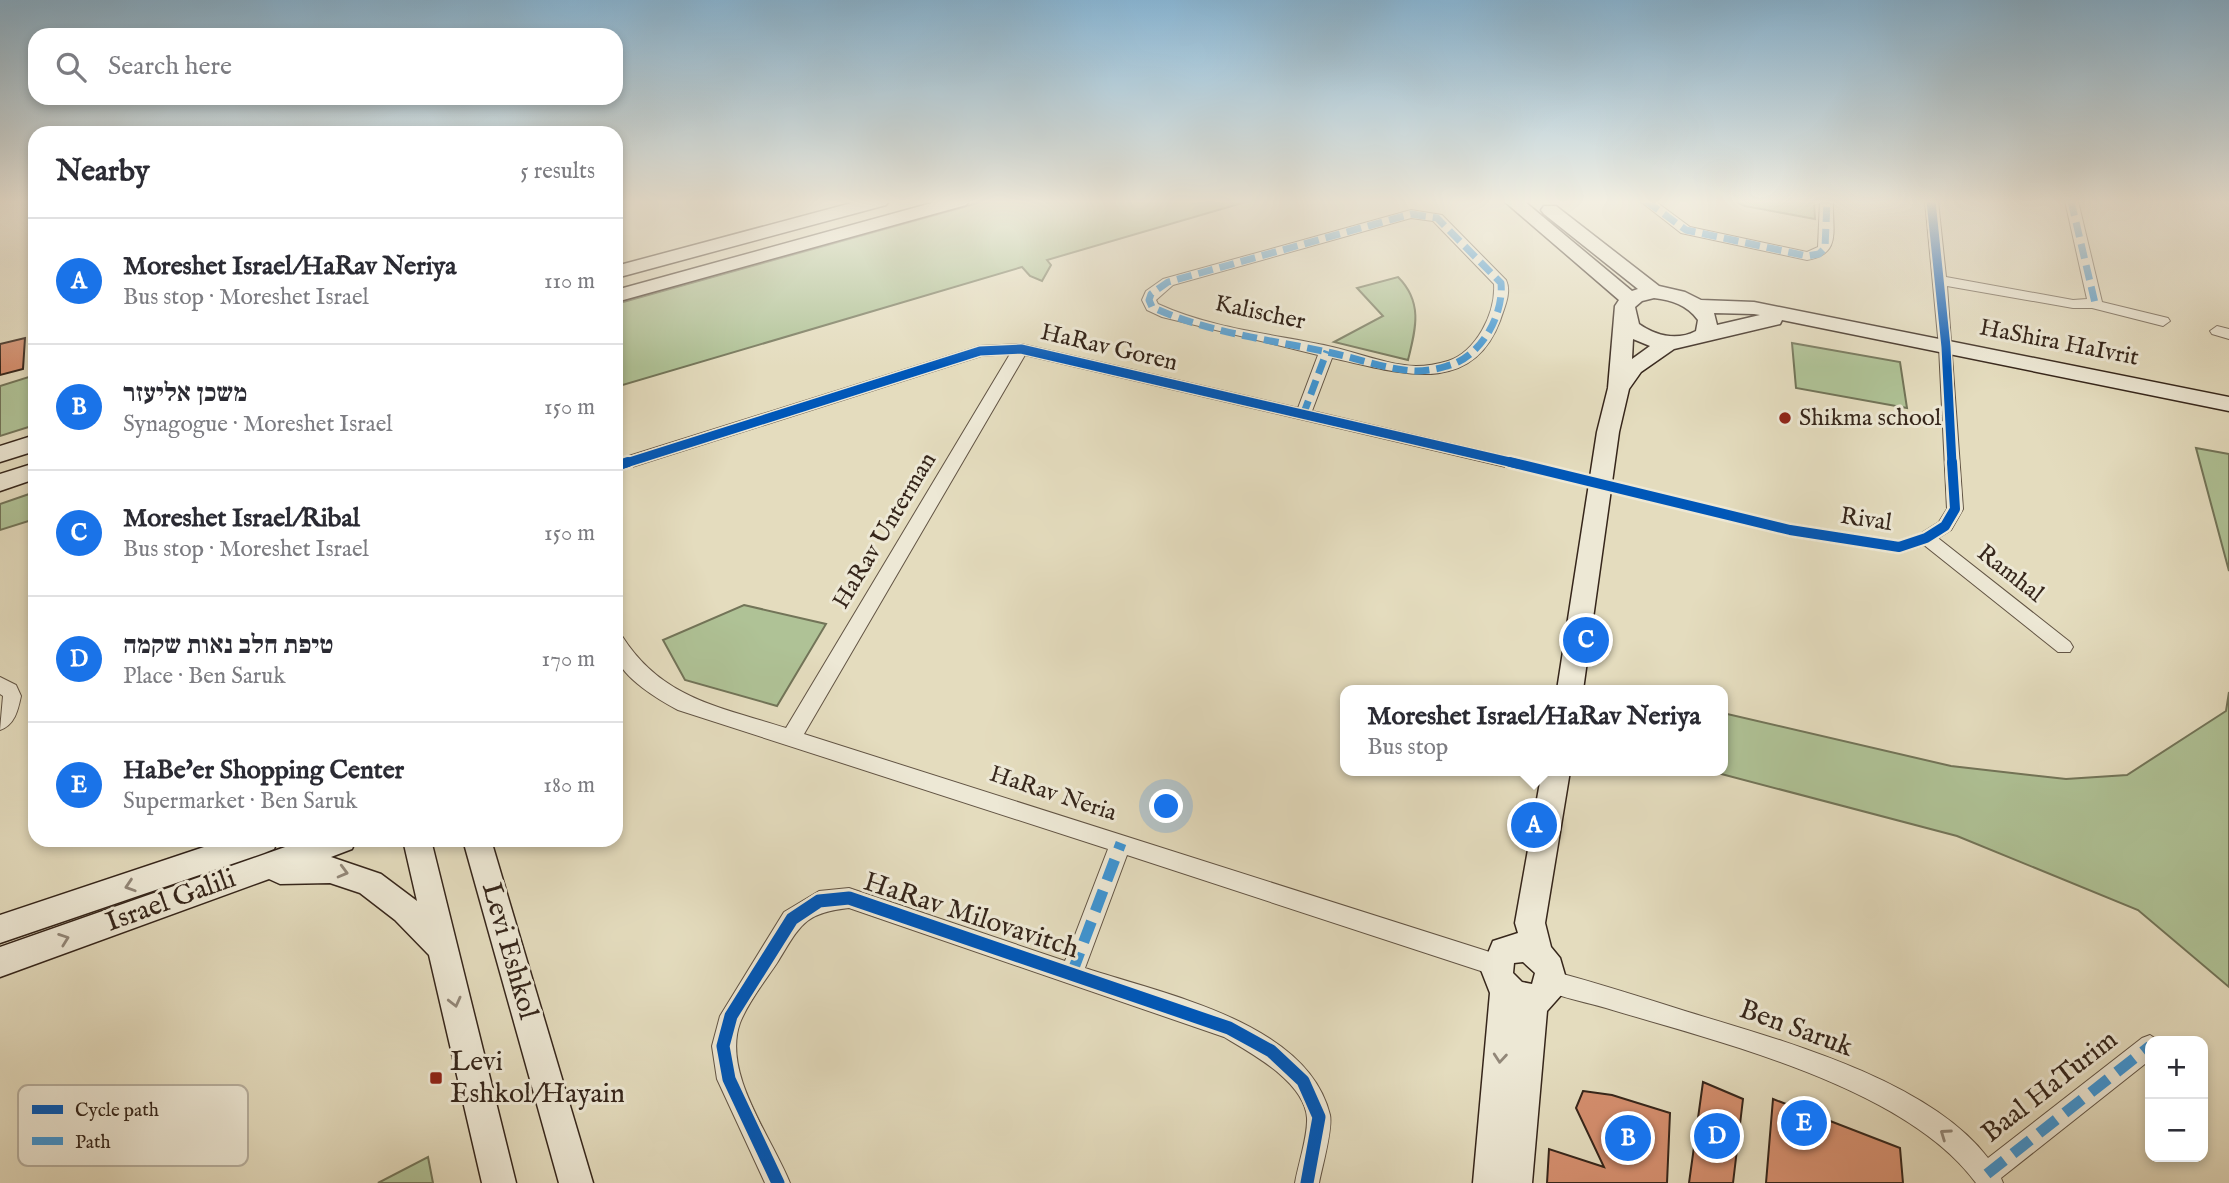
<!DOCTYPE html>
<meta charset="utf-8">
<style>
:root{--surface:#fff;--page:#f7f7f7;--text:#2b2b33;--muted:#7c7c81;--line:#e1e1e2;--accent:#1a73e8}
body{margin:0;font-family:"IM FELL English","Frank Ruhl Libre",serif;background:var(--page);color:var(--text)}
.controls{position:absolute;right:21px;bottom:21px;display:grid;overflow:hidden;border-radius:14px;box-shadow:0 4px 10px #0003}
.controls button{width:63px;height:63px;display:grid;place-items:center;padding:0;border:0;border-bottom:2px solid var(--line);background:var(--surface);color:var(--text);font:35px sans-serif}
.you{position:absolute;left:1167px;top:807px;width:24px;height:24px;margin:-18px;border:5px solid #fff;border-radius:50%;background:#1a73e8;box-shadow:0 0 0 10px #1a73e833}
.badge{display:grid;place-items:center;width:46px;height:46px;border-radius:50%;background:var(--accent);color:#fff;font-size:23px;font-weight:700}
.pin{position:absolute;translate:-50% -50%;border:4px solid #fff;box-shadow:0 2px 7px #0006}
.popup{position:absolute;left:1340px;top:685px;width:388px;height:91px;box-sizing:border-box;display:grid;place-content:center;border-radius:14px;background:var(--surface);filter:drop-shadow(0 2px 5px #0005);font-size:23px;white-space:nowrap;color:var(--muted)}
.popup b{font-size:26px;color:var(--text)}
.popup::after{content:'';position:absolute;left:50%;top:100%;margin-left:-14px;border:14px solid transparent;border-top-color:var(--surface)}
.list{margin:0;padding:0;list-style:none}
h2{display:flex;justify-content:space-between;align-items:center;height:91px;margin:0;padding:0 28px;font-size:30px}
h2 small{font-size:23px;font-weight:400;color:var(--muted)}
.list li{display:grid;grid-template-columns:46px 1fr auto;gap:21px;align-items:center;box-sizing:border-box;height:126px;padding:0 28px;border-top:2px solid var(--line)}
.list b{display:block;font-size:26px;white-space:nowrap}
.list p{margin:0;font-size:23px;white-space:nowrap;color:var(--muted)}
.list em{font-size:23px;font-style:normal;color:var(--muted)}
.icon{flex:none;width:38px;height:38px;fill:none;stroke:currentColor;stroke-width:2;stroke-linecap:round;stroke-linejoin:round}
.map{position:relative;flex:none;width:2229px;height:1183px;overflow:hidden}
.search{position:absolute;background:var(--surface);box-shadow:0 4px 10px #0003;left:28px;top:28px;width:595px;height:77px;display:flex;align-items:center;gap:18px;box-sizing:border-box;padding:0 24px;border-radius:21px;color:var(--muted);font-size:26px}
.panel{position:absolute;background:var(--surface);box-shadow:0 4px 10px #0003;left:28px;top:126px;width:595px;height:721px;border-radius:21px}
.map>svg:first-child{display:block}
</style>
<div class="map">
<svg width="2229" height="1183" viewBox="0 0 2229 1183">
<rect width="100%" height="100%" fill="#e4dcbe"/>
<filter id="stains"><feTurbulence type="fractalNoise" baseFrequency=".00286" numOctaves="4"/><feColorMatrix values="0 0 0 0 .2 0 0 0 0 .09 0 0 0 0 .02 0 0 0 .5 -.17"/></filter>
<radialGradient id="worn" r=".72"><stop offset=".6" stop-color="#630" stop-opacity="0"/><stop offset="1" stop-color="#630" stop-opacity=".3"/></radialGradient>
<!-- green -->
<g fill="#afc296" stroke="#727458" stroke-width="2">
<path d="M 985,201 L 1249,201 L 1047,260 L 1051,265 L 1042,281 L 1030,276 L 1022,267 L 616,387 L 616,304 Z"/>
<path d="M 1735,201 L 1814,201 L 1815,219 L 1745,206 Z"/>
<path d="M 1398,277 C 1423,302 1416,328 1408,360 L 1334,342 L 1383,316 L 1357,288 Z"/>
<path d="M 1792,343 L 1900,362 L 1907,408 L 1796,388 Z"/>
<path d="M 35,375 L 35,425 L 0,436 L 0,386 Z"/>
<path d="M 2196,448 L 2229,454 L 2229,571 Z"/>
<path d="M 35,492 L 35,519 L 0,530 L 0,504 Z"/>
<path d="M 744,605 L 826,624 L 777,706 L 685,680 L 663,640 Z"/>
<path d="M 2229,692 L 2229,987 L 2138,910 L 1957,836 L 1710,771 L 1723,771 L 1723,713 L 1951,766 L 2066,779 L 2127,775 L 2226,711 Z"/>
<path d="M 428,1157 L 433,1183 L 378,1183 Z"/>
</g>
<!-- building -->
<g fill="#d58f6f" stroke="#36261b" stroke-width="2">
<path d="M 25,338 L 23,369 L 0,375 L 0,344 Z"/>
<path d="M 1703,1082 L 1743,1099 L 1733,1183 L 1689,1183 Z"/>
<path d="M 1583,1091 L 1612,1095 L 1670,1113 L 1667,1183 L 1547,1183 L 1549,1149 L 1604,1167 L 1576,1108 Z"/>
<path d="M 1773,1099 L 1900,1148 L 1903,1183 L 1766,1183 Z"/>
</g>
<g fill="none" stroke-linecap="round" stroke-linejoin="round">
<defs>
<g id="street">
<path d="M 1640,201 L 1655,201 L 1690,227 L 1807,252 L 1818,247 L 1820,201 L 1833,201 C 1832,231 1842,254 1807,260 L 1681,233 Z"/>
<path d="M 1925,201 L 1938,201 L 1946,277 L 2073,300 L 2087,299 L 2065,201 L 2078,201 L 2102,302 L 2168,318 L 2170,321 L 2163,326 L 2092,308 L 2073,308 L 1947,286 L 1963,509 L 1951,530 L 1938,538 L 2070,642 L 2073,647 L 2070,652 L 2058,652 L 1924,545 L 1899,553 L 1790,536 L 1600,489 L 1025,355 L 804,734 L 1496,954 L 1504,958 L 1507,965 L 1504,972 L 1496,976 L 1127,855 L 1085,968 C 1163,994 1308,1022 1330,1115 C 1333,1129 1322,1167 1319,1183 L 1295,1183 C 1298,1165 1308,1136 1307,1118 C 1305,1082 1251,1053 1224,1037 L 849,908 C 803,913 800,926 777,963 C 765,981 748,1002 740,1023 C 722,1073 771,1136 790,1183 L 765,1183 L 717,1079 L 712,1046 L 720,1016 L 784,912 L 819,891 L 849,888 L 1065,961 L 1108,849 L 678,710 C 659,700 622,678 616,656 C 614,650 616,640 616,634 L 622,636 C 662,699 720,707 786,728 L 1010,354 L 981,356 L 616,472 L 616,460 L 980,346 L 1021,344 L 1298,408 L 1318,355 L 1162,317 L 1147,310 L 1142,300 L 1146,291 L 1163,279 L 1411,210 L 1442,215 L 1506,280 C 1512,293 1504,308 1500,321 C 1470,400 1394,371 1332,358 L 1312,411 L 1790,524 L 1899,541 L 1920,534 L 1939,522 L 1947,509 L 1939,347 ZM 1411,218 L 1433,221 L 1494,284 C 1496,313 1476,352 1448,361 C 1438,364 1426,366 1416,366 C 1387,365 1356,352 1328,346 C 1272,334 1210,328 1158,304 L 1156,300 L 1173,285 Z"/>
<path d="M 2217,326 L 2229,329 L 2229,339 L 2212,334 L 2210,331 Z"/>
<path d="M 0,677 L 16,685 L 21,696 C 18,710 15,725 0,730 L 3,696 L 0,694 Z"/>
<path d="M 1552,971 C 1597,983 1641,997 1685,1011 C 1777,1039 1928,1079 1988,1158 L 2142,1038 L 2150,1035 L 2159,1041 L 2150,1041 L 2150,1060 L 2001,1178 L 2003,1183 L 1976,1183 C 1905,1086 1718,1042 1606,1008 C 1585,1002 1564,998 1544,990 L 1541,982 L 1544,974 Z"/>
</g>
<g id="secondary">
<path d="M 859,201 L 889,201 L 886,205 L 616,278 L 616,266 Z"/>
<path d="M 939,201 L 969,201 L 966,205 L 616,302 L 616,290 Z"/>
<path d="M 1504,201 L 1524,201 L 1632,291 L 1638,289 L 1544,214 L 1541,210 L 1544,206 L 1556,206 L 1659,286 L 1685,292 L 1701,300 L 1754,302 L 2229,397 L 2229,411 L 1782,320 L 1780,324 L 1674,349 L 1641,372 L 1629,389 L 1619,432 L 1583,690 L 1557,690 L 1597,432 L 1608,388 L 1615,306 L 1619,300 ZM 1654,298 C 1672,300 1687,305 1698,320 L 1696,331 C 1677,341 1656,336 1639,324 L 1635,307 L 1642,301 ZM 1714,313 L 1754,314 L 1760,315 L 1717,325 ZM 1633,339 L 1650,346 L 1632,359 Z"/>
<path d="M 35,435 L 35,451 L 0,462 L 0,446 Z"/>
<path d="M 35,463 L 35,479 L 0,491 L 0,474 Z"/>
<path d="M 1542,771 L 1570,771 L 1545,923 L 1551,947 L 1560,958 L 1567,982 L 1563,993 L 1547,1011 L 1532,1183 L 1473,1183 L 1490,993 L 1481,970 L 1493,941 L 1518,933 L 1515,923 ZM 1523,962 L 1535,973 L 1532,984 L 1522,982 L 1513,973 L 1514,963 Z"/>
<path d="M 225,840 L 278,840 L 274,849 L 264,853 L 0,943 L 0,915 Z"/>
<path d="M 305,840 L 356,840 L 352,849 L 331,857 L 381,874 L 417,901 L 403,840 L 431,840 L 516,1183 L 482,1183 L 429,955 L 395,920 L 360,893 L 330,883 L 280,884 L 269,879 L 0,977 L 0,947 Z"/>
<path d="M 463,840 L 491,840 L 593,1183 L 559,1183 Z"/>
</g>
</defs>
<!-- street casing -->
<use href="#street" stroke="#625444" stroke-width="2"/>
<!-- secondary casing -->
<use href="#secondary" stroke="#36261b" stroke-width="3"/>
<!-- street -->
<use href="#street" fill="#ede8d5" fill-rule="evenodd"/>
<!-- secondary -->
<use href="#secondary" fill="#ede8d5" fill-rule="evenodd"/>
<!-- quiet-far1 -->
<g stroke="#3e95d4" stroke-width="7" stroke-dasharray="15 7" stroke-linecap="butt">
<path d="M 1646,201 L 1686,230 L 1807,256 L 1819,254 L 1825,248 L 1827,201"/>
<path d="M 2071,201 L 2095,303"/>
<path d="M 1411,214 L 1437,218 L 1501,283 C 1504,316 1480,358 1447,366 C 1438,369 1426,371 1416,371 C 1389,370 1359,359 1332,353 C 1273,340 1207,333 1152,307 L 1149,300 L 1151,294 L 1168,282 Z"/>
<path d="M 1303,415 L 1327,351"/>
</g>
<!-- quiet -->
<g stroke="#3e95d4" stroke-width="11" stroke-dasharray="22 11" stroke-linecap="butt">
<path d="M 1072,973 L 1121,843"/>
<path d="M 1987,1174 L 2150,1046"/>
</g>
<defs>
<g id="cycleway-far2">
<path d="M 1931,201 L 1946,347 L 1952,464"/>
<path d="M 623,464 L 980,351 L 1021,349 L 1518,464"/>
</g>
<g id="cycleway-far1">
<path d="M 1510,462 L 1790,530 L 1899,547 L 1926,538 L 1945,526 L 1955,509 L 1952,462"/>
<path d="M 616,466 L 628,462"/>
</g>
<path id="cycleway" d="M 778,1183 L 729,1079 L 723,1046 L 731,1016 L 792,919 L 819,901 L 849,898 L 1229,1028 L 1271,1051 L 1303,1081 L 1319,1117 L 1307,1183"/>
</defs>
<!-- cycleway-far2 casing -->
<use href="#cycleway-far2" stroke="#ede8d5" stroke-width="12"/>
<!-- cycleway-far1 casing -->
<use href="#cycleway-far1" stroke="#ede8d5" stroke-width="15"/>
<!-- cycleway casing -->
<use href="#cycleway" stroke="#ede8d5" stroke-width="18"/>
<!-- cycleway-far2 -->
<use href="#cycleway-far2" stroke="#0057b8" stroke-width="9"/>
<!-- cycleway-far1 -->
<use href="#cycleway-far1" stroke="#0057b8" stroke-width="10"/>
<!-- cycleway -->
<use href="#cycleway" stroke="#0057b8" stroke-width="13"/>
</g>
<!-- one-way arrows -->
<defs><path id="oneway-chevron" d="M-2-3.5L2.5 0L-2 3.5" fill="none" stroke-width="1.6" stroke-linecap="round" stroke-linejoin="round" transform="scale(1.75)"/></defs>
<g stroke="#928778">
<use href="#oneway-chevron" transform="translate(343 872) rotate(15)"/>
<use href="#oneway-chevron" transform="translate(130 886) rotate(162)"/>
<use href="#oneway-chevron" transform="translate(64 939) rotate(-20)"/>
<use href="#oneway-chevron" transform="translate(455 1002) rotate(76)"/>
<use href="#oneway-chevron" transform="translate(1500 1058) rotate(95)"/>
<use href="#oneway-chevron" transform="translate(1945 1134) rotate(-145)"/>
</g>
<!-- sky -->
<linearGradient id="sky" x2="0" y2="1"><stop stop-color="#88b6d5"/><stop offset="0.55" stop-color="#f3efe2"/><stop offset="1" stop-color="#f3efe2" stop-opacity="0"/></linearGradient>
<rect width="2229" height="367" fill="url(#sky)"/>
<!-- markers -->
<g fill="#8f2418" stroke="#ede8d5" stroke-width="2.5">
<circle cx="1785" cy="418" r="7"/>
<rect x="429" y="1071" width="14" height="14" rx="3.5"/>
</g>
<g text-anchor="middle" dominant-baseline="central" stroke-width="6" stroke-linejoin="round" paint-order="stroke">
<!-- street labels -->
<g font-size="24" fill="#36261b" stroke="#ede8d5">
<text transform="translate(1260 313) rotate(12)">Kalischer</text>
<text transform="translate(2059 343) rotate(11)">HaShira HaIvrit</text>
<text transform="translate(1109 348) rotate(13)">HaRav Goren</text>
<text transform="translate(1866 520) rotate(8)">Rival</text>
<text transform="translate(885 531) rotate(-59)">HaRav Unterman</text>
<text transform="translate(2010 574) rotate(38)">Ramhal</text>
<text transform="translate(1053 794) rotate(18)">HaRav Neria</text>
</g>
<!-- poi labels -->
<g font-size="24" fill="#36261b" stroke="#ede8d5" text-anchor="start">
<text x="1799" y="418">Shikma school</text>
</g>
<!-- near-street labels -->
<g font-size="28" fill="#36261b" stroke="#ede8d5">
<text transform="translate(171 901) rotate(-20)">Israel Galili</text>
<text transform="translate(971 916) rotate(18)">HaRav Milovavitch</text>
<text transform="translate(509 951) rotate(74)">Levi Eshkol</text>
<text transform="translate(1796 1029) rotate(20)">Ben Saruk</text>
<text transform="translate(2050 1087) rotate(-38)">Baal HaTurim</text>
</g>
<!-- near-poi labels -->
<g font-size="28" fill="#36261b" stroke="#ede8d5" text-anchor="start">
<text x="450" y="1062">Levi<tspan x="450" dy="32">Eshkol/Hayain</tspan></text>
</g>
</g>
<!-- legend -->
<rect x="18" y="1085" width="230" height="81" rx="10" fill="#ede8d5" stroke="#b6ae9d" stroke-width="2"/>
<rect x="32" y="1105" width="31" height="9" fill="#0057b8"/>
<rect x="32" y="1137" width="31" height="8" fill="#3e95d4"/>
<g font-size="19" fill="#36261b">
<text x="75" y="1116">Cycle path</text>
<text x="75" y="1148">Path</text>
</g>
<rect width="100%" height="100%" filter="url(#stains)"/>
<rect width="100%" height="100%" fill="url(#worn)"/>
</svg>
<div class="controls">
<button>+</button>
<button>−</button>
</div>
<div class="you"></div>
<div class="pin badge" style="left:1534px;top:825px">A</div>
<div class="popup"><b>Moreshet Israel/HaRav Neriya</b>Bus stop</div>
<div class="pin badge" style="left:1628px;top:1138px">B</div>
<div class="pin badge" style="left:1586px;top:640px">C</div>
<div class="pin badge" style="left:1717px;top:1136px">D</div>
<div class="pin badge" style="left:1804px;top:1123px">E</div>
<div class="search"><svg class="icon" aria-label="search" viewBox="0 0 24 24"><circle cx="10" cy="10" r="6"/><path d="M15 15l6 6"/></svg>Search here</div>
<section class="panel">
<h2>Nearby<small>5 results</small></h2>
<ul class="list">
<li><span class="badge">A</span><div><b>Moreshet Israel/HaRav Neriya</b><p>Bus stop · Moreshet Israel</p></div><em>110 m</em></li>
<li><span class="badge">B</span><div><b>משכן אליעזר</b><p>Synagogue · Moreshet Israel</p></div><em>150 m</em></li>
<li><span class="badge">C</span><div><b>Moreshet Israel/Ribal</b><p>Bus stop · Moreshet Israel</p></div><em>150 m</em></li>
<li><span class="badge">D</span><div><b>טיפת חלב נאות שקמה</b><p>Place · Ben Saruk</p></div><em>170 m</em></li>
<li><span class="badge">E</span><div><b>HaBe'er Shopping Center</b><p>Supermarket · Ben Saruk</p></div><em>180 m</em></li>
</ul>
</section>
</div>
